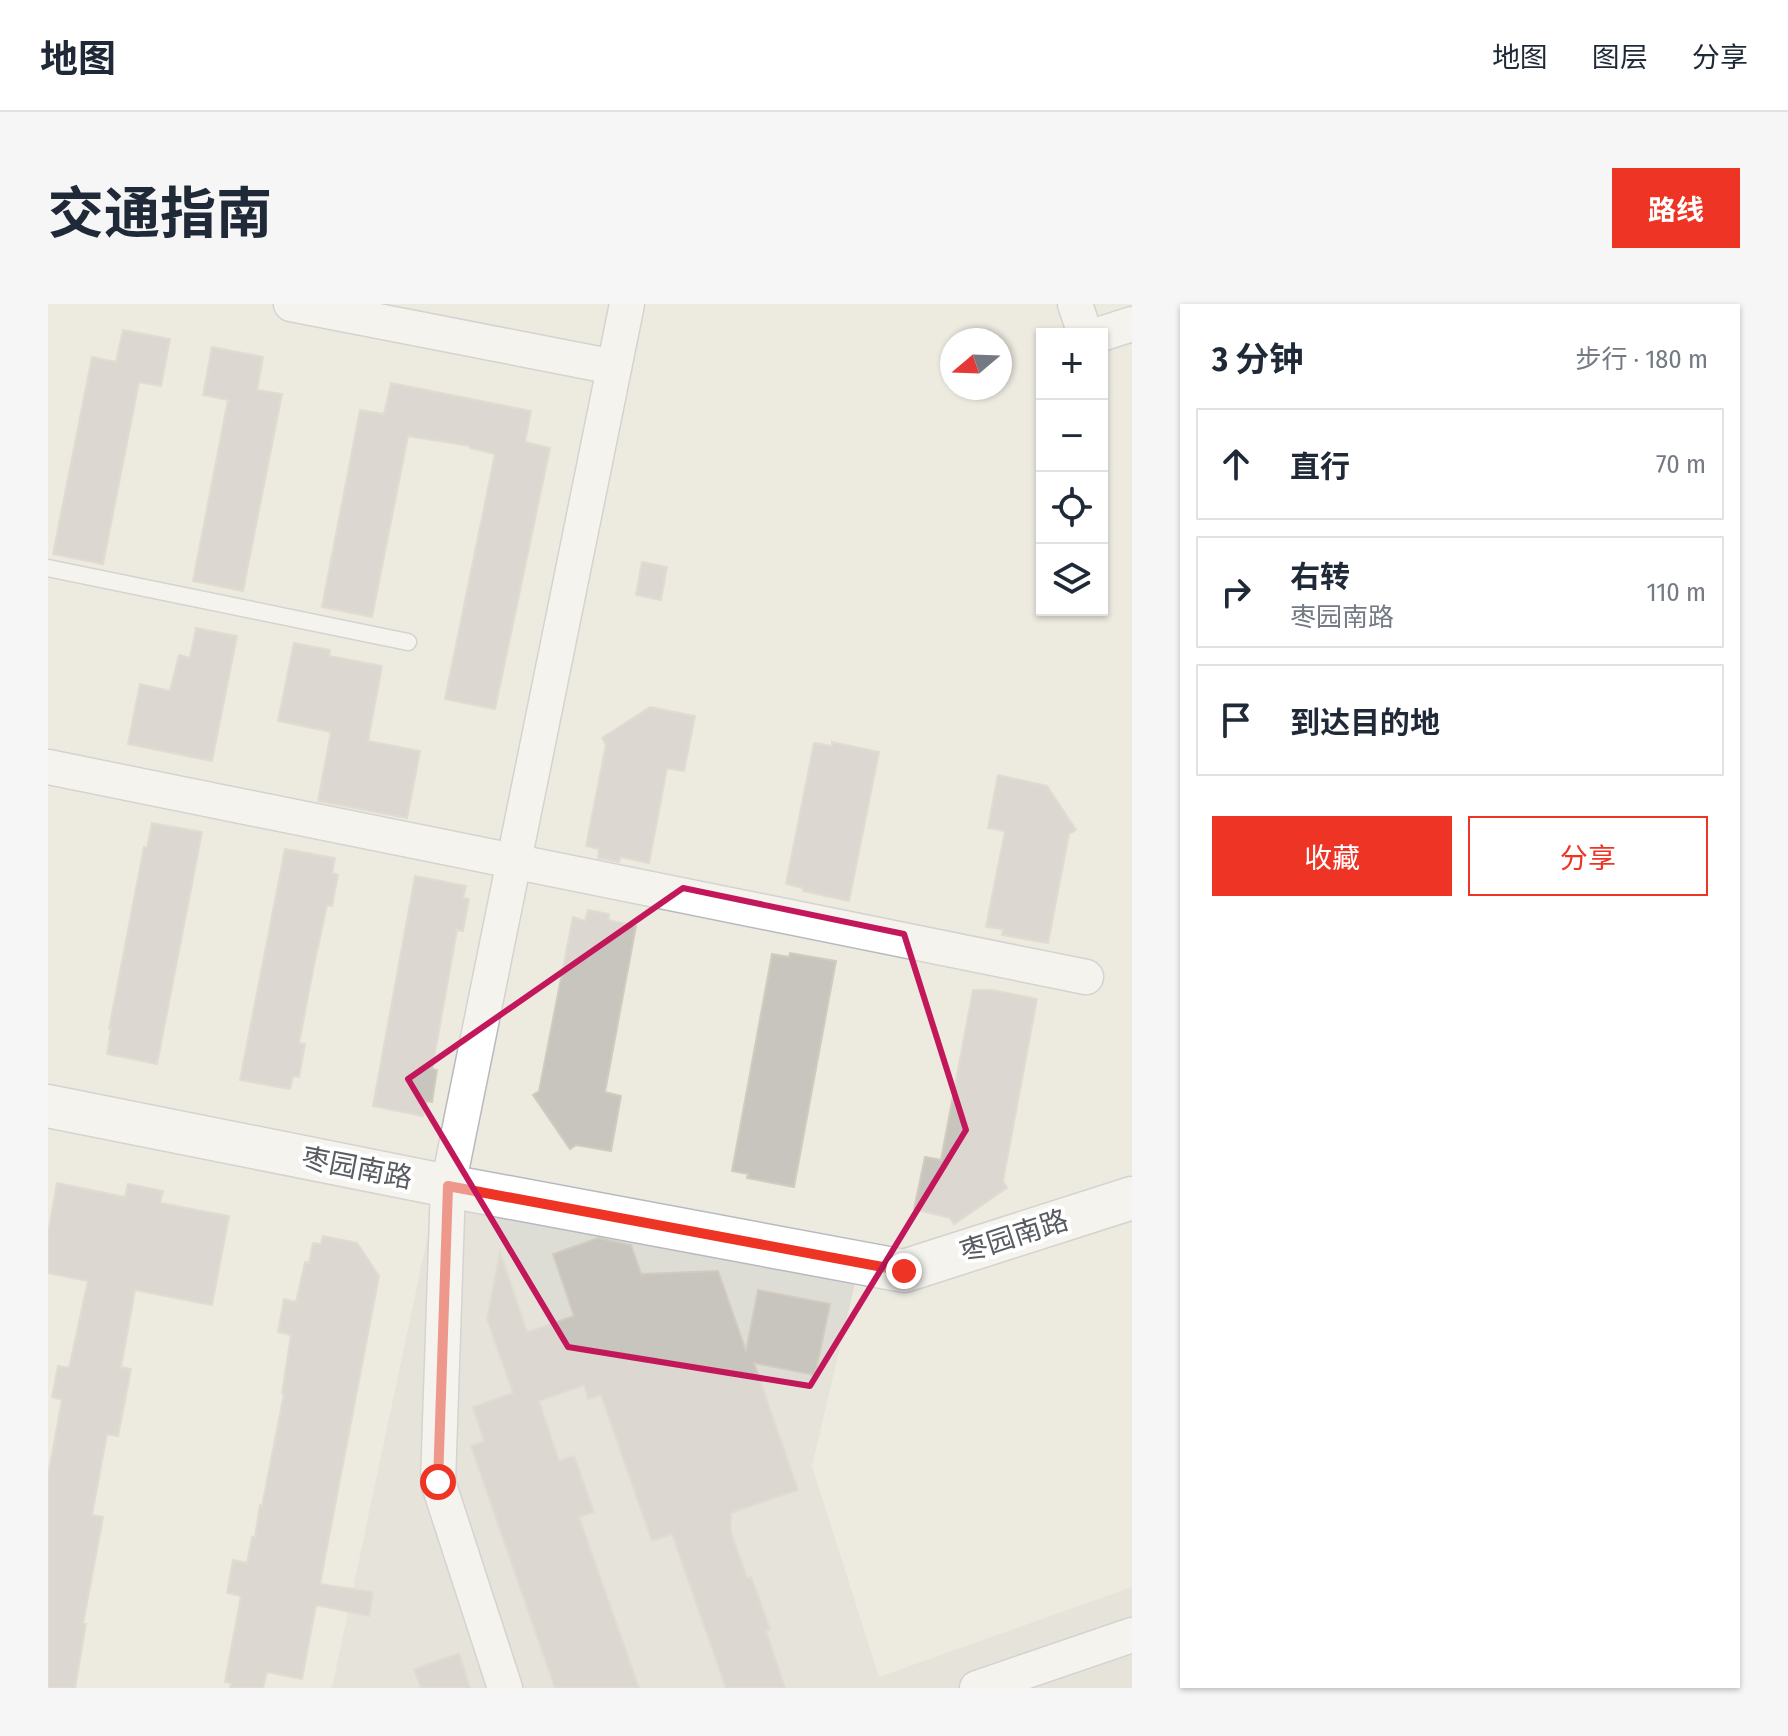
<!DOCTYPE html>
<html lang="zh">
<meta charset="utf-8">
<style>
:root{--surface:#fff;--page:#f6f6f7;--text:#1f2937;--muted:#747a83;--line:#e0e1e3;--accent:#ee3525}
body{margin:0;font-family:"Fira Sans Condensed","Noto Sans SC",sans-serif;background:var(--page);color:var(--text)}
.controls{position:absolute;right:24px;top:24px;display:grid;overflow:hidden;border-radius:0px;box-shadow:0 2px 6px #0004}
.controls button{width:72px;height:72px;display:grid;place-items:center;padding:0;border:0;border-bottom:2px solid var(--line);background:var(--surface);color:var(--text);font:40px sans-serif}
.compass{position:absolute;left:892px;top:24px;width:72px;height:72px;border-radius:50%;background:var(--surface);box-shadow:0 2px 6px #0004;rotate:251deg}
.stop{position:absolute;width:24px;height:24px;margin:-18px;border:6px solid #ee3525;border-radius:50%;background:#fff}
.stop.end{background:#ee3525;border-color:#fff;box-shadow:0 2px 8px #0008}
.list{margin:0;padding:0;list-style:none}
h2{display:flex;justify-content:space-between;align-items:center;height:104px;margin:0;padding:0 32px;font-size:34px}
h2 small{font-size:26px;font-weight:400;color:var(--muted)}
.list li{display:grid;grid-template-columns:52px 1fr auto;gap:24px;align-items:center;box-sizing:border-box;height:112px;margin:0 16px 16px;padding:0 16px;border:2px solid var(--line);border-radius:0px}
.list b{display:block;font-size:30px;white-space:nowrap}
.list p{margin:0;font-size:26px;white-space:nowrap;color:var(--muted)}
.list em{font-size:26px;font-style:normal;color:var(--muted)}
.actions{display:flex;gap:16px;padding:24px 32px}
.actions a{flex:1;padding:18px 0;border:2px solid var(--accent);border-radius:0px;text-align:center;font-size:28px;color:var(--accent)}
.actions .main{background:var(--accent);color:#fff}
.icon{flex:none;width:44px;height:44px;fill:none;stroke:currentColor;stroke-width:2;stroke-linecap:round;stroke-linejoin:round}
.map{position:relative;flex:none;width:1084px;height:1384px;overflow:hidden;border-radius:0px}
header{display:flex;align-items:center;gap:48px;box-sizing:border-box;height:112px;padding:0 40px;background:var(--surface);border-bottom:2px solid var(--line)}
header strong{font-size:38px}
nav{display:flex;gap:44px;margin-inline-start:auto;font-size:28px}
.intro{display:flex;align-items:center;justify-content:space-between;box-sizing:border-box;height:192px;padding:0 48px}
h1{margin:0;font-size:56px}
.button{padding:20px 36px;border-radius:0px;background:var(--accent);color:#fff;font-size:28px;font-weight:700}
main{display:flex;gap:48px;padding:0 48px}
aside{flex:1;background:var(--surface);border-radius:0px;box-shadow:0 2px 6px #0004}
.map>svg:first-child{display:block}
</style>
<header>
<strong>地图</strong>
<nav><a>地图</a><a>图层</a><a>分享</a></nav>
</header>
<div class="intro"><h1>交通指南</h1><a class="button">路线</a></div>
<main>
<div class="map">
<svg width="1084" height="1384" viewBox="0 0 1084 1384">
<rect width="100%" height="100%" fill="#edeae0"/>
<!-- industrial -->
<path fill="#dddcd5" d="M 387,897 L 809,971 L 764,1162 L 831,1373 L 1084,1283 L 1084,1384 L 284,1384 Z"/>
<!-- building -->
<g fill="#c8c4be" stroke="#d2ccbf" stroke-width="2">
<path d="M 75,26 L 122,35 L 113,82 L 91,78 L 55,260 L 5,250 L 44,53 L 68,58 Z"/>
<path d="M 164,43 L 215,53 L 209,86 L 234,90 L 195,287 L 145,277 L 180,96 L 155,91 Z"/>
<path d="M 343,79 L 483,107 L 477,138 L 502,144 L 447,405 L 397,395 L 447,150 L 422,144 L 422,142 L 360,132 L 324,313 L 274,303 L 312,106 L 336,110 Z"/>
<path d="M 594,258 L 619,263 L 613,296 L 588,291 Z"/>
<path d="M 148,324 L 189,332 L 164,457 L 80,440 L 92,380 L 122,387 L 131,351 L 142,354 Z"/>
<path d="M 246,339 L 282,346 L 281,352 L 334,362 L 320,437 L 372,447 L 359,514 L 270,497 L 283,428 L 230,417 Z"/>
<path d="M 602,403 L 647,412 L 636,467 L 619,464 L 601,559 L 572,553 L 571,558 L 550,554 L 551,545 L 538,542 L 558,441 L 554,434 Z"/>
<path d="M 784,438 L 831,448 L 801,597 L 755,587 L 755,584 L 738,580 L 766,439 L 784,442 Z"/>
<path d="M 950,471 L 999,482 L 1028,526 L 1021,530 L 1000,639 L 954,631 L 955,625 L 938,623 L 957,527 L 940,524 Z"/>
<path d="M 104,519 L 154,528 L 109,760 L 59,750 L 63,725 L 61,725 L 96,543 L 99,544 Z"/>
<path d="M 237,545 L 287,554 L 284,569 L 290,571 L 284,602 L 279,601 L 266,661 L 251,739 L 257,740 L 251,773 L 245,772 L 242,785 L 192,776 Z"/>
<path d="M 367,572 L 418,582 L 415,594 L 421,595 L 415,627 L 409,626 L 384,765 L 389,766 L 384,798 L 378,797 L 375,812 L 325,802 Z"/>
<path d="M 540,606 L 561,610 L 560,616 L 588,622 L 557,788 L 573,792 L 563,847 L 528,841 L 522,845 L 485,791 L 491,787 L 525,613 L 537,617 Z"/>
<path d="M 742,649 L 788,657 L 746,883 L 699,874 L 700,870 L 684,867 L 724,650 L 741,653 Z"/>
<path d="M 925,686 L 944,686 L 989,695 L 955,877 L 959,884 L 906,920 L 902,914 L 866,905 L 877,853 L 893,856 Z"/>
<path d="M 9,879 L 77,893 L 80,880 L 115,887 L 112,899 L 181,912 L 164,1001 L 87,986 L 73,1063 L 83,1065 L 70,1132 L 59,1130 L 44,1211 L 55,1213 L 35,1320 L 38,1320 L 27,1384 L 0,1384 L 0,1172 L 14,1096 L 4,1093 L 10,1062 L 21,1064 L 40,977 L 0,969 L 0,930 Z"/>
<path d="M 275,932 L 309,939 L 331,972 L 272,1280 L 325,1288 L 321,1312 L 268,1301 L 254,1375 L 219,1368 L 215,1384 L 182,1384 L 183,1379 L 177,1378 L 193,1292 L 179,1289 L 185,1256 L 199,1259 L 204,1233 L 207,1233 L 212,1201 L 214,1202 L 236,1090 L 234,1089 L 243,1031 L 230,1028 L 236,995 L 248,998 L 257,958 L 261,959 L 265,939 L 273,940 Z"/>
<path d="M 550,934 L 583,941 L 593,970 L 670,967 L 698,1047 L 710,986 L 782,1000 L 767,1071 L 706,1059 L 750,1186 L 683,1209 L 683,1228 L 699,1274 L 703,1273 L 722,1325 L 718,1327 L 737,1384 L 678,1384 L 624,1230 L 604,1237 L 553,1091 L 540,1095 L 536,1081 L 491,1097 L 511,1157 L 526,1152 L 546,1208 L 531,1213 L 591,1384 L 507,1384 L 423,1142 L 436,1137 L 425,1103 L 465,1089 L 439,1015 L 452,948 L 479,1028 L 526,1012 L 505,950 Z"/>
<path d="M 411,1349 L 422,1384 L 373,1384 L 366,1365 Z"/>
</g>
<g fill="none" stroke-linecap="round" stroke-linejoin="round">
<defs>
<path id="service" d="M 0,264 L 360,338"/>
<g id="minor">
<path d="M 243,0 L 566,63"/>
<path d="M 1027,0 L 1037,30"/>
<path d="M 1053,30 L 1084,20"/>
<path d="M 0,463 L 1038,673"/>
<path d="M 457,1384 L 390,1178 L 400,882 L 579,0"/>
<path d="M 929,1384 L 1084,1331"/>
</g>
<path id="tertiary" d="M 0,802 L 400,882 L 856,967 L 1084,894"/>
</defs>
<!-- service casing -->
<use href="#service" stroke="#b6b9be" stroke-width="19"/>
<!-- minor casing -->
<use href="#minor" stroke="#b6b9be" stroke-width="37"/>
<!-- tertiary casing -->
<use href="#tertiary" stroke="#b6b9be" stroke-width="45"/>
<!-- service -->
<use href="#service" stroke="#fff" stroke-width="16"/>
<!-- minor -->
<use href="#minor" stroke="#fff" stroke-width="34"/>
<!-- tertiary -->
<use href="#tertiary" stroke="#fff" stroke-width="42"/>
</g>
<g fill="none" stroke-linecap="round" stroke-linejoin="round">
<!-- route -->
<path stroke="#ee3525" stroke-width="10" d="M 390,1178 L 400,882 L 856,967"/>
</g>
<!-- marked area -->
<path d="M0 0H1084V1384H0ZM 635,584 L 856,630 L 918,826 L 762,1082 L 520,1043 L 360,775 Z" fill="#edeae0" fill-opacity=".55" fill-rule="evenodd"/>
<path fill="none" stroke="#c2185b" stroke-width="6" stroke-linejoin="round" d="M 635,584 L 856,630 L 918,826 L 762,1082 L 520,1043 L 360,775 Z"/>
<g text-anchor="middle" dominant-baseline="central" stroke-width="8" stroke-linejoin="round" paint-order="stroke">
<!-- street labels -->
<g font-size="28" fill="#595d62" stroke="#fff">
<text transform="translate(309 864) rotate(11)">枣园南路</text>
<text transform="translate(966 932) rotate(-18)">枣园南路</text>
</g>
</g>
</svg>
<div class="controls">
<button>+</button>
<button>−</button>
<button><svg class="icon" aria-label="locate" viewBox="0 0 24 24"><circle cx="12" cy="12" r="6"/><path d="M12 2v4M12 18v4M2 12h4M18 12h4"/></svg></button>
<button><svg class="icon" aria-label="layers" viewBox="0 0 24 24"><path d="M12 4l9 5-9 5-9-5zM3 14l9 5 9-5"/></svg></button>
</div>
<svg class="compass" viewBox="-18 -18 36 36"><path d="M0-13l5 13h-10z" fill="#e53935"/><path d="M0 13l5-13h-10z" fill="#747a83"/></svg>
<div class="stop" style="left:390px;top:1178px"></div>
<div class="stop end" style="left:856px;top:967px"></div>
</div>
<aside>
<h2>3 分钟<small>步行 · 180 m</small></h2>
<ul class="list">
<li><svg class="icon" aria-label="ahead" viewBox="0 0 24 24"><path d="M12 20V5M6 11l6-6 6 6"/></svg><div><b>直行</b></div><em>70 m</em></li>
<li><svg class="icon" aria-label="right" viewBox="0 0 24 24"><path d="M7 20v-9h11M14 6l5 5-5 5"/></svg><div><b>右转</b><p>枣园南路</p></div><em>110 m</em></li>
<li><svg class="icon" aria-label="arrive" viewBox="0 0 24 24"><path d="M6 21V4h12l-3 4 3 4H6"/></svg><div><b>到达目的地</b></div></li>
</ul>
<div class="actions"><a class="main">收藏</a><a>分享</a></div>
</aside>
</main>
